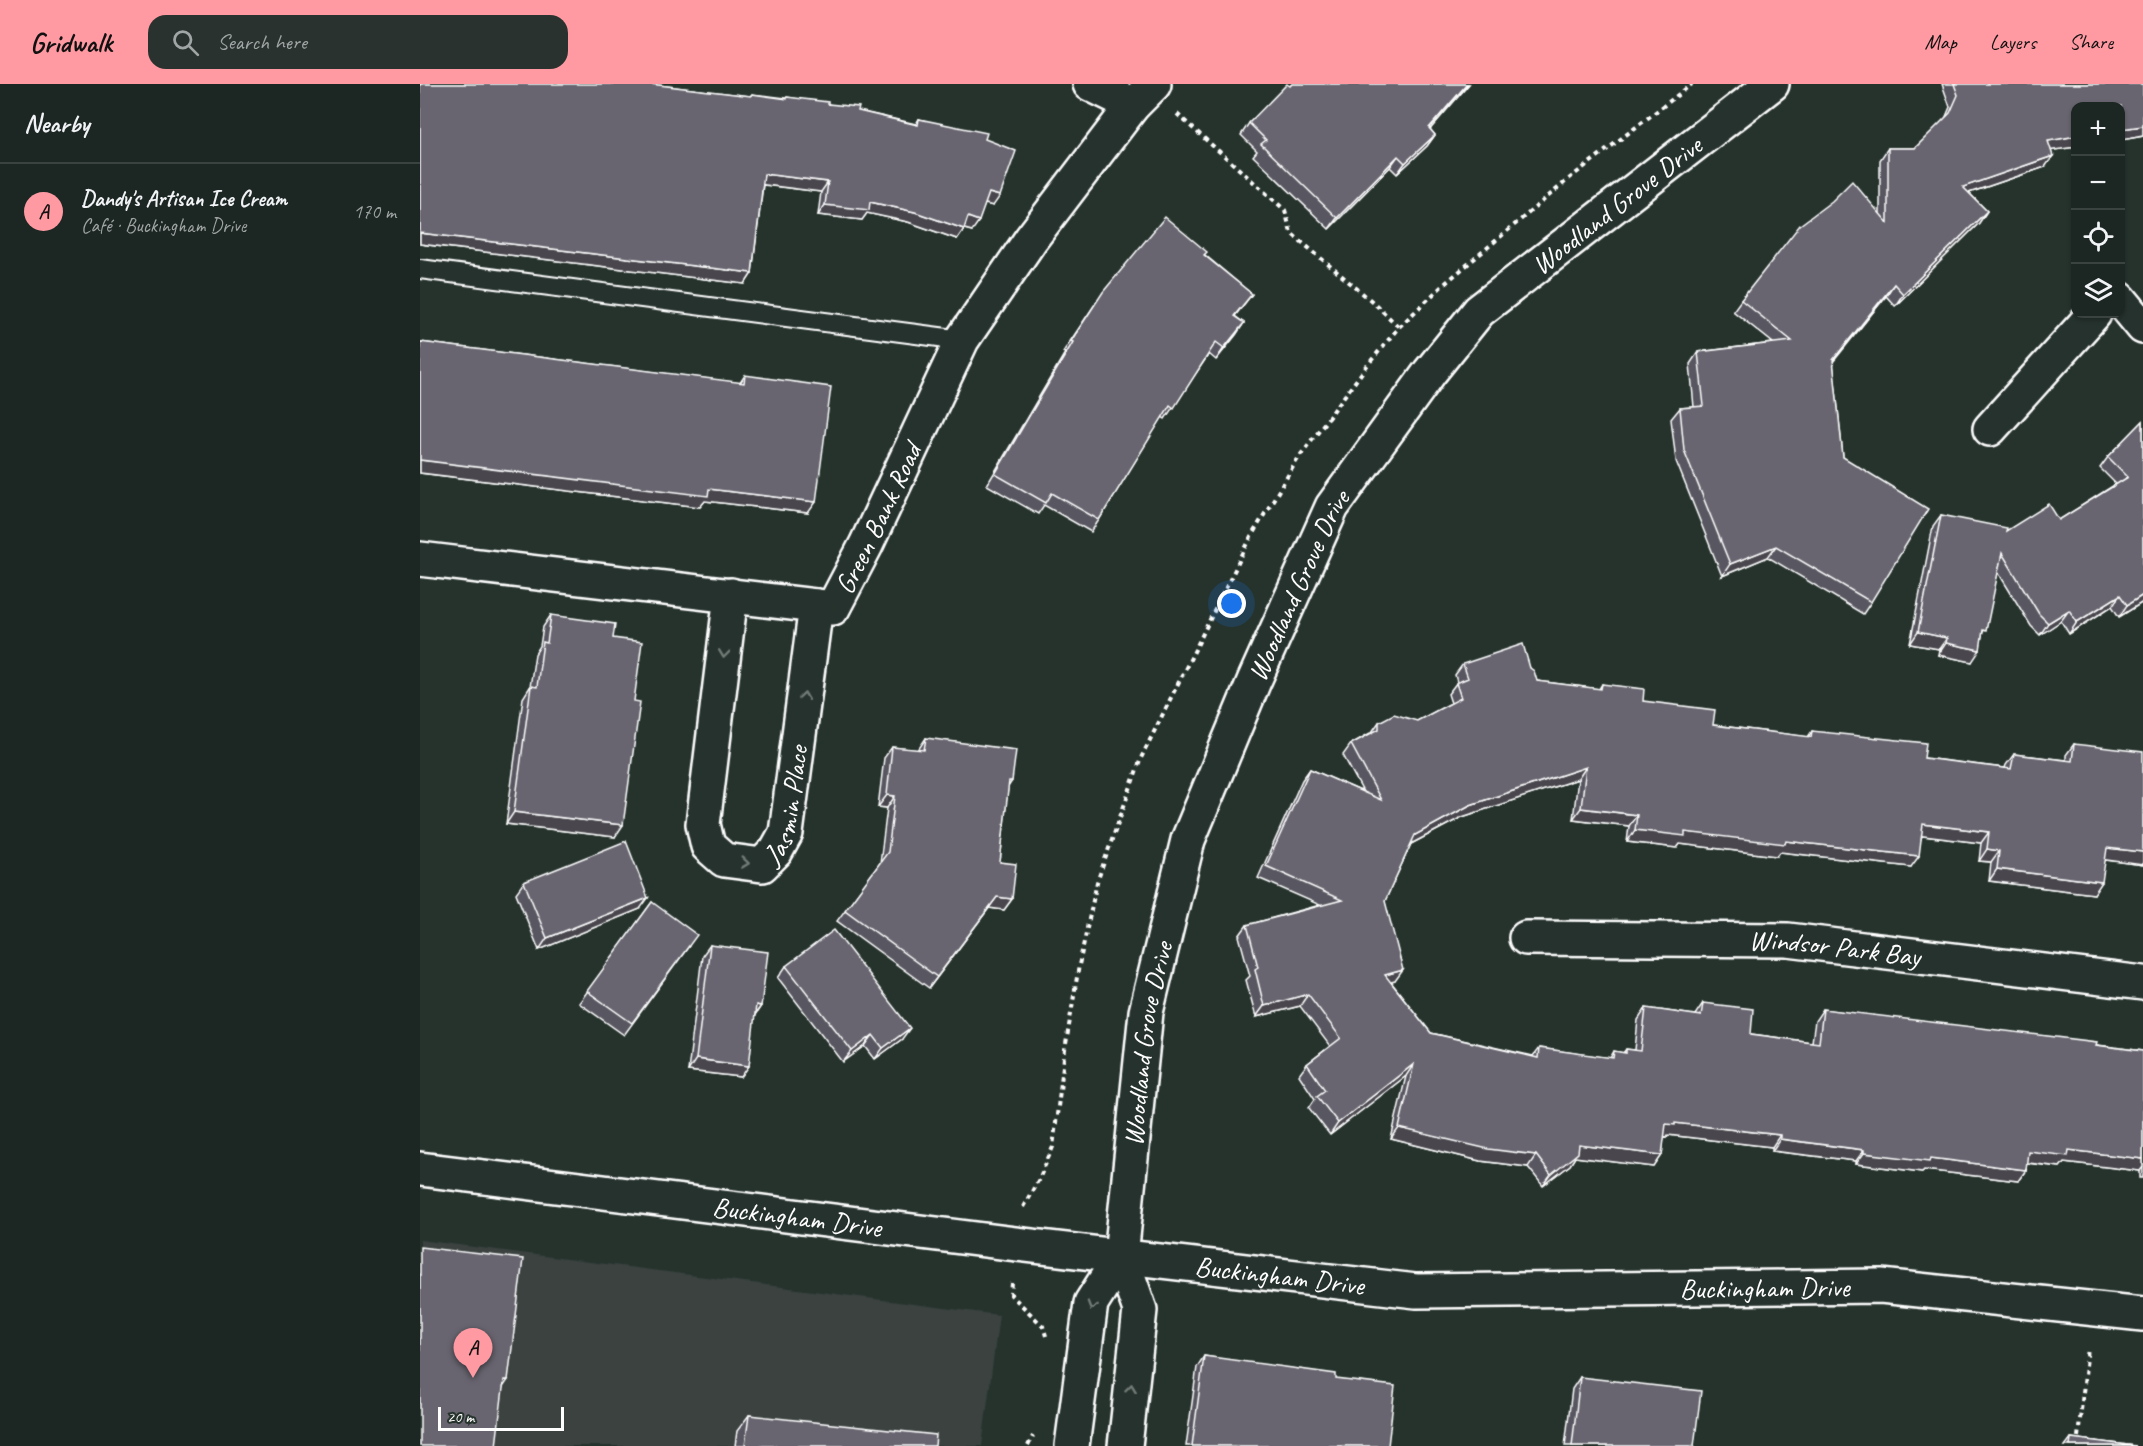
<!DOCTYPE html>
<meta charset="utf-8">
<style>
:root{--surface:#1c2622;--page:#29322f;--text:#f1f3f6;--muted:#a0a5a5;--line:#3a4340;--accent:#ff9aa2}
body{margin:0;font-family:Caveat,sans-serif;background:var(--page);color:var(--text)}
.controls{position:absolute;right:18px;top:18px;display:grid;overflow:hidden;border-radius:12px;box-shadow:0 2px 4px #0004}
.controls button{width:54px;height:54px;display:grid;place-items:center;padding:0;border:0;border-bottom:2px solid var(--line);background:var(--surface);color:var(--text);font:30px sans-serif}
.scale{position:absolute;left:18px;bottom:15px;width:126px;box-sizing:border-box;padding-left:6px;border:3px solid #fff;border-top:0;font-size:16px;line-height:21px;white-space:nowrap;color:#fff;-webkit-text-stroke:4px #26332d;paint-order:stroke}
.you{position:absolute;left:812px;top:520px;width:21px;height:21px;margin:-15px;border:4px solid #fff;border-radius:50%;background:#1a73e8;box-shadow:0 0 0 9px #1a73e833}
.badge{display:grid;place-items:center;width:39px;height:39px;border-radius:50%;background:var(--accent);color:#111;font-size:20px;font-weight:700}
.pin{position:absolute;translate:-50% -50px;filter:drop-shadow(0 2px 3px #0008)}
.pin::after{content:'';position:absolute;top:32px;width:21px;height:18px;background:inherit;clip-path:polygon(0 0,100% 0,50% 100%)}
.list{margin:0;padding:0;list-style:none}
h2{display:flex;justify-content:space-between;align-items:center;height:78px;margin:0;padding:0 24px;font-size:26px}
h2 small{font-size:20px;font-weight:400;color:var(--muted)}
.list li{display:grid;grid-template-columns:39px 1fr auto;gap:18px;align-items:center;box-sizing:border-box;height:96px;padding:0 24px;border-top:2px solid var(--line)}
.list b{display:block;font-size:22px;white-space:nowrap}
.list p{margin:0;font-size:20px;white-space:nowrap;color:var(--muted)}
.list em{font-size:20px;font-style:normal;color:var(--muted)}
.icon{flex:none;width:33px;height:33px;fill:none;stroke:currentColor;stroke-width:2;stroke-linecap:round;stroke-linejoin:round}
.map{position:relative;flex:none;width:1723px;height:1362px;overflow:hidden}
header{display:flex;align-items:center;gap:36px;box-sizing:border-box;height:84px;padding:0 30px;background:var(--accent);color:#111}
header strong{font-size:28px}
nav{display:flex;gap:33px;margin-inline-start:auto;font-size:21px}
.search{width:420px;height:54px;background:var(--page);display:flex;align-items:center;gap:15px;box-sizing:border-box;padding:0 21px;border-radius:18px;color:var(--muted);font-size:22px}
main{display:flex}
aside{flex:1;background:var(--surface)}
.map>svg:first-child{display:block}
</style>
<header>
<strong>Gridwalk</strong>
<div class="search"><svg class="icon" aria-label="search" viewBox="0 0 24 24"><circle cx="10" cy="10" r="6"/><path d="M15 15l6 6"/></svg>Search here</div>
<nav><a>Map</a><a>Layers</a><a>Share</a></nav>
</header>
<main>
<aside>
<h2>Nearby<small></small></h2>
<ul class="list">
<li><span class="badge">A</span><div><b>Dandy's Artisan Ice Cream</b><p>Café · Buckingham Drive</p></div><em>170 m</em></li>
</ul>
</aside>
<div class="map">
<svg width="1723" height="1362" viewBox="0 0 1723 1362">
<rect width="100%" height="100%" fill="#26332d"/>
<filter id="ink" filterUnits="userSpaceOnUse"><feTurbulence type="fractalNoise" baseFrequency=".0167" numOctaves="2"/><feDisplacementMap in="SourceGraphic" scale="12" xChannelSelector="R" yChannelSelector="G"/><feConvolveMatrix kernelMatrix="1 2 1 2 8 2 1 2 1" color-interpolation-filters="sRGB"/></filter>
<g filter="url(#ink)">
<!-- built -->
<path fill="#3a4241" d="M 0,1156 L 579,1231 L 562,1362 L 0,1362 Z"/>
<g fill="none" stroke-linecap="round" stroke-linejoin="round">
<defs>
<path id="lane" d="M 0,185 L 542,256"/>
<g id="street">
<path d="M 670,0 L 713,21"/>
<path d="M 1700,215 L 1723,243"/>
<path d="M 1570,345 L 1674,230"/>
<path id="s1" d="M 0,475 L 413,524 L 446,461 L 542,256 L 611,155 L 713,21 L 734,0"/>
<path id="s2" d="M 311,511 L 283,740 L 288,762 L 304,776 L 342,781 L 356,767 L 366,749 L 396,522"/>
<path id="s3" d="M 1106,854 L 1368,856 L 1723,899"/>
</g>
<g id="secondary">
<path id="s4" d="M 0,1085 L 596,1160 L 996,1207 L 1461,1202 L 1723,1230"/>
<path d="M 652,1362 L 671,1219 L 701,1172"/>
<path id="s5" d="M 705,1362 L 720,1226 L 701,1172 L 726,928 L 768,756 L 834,597 L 912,423 L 1010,288 L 1059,227 L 1352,0"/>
</g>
</defs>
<!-- lane casing -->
<use href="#lane" stroke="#fff" stroke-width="22"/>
<!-- street casing -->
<use href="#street" stroke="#fff" stroke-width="38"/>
<!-- secondary casing -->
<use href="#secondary" stroke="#fff" stroke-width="38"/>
<!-- path -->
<g stroke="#fff" stroke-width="4" stroke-dasharray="4.5 4.5" stroke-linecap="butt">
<path d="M 757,30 L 865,126 L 871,149 L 954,219 L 979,243"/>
<path d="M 603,1123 L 619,1095 L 633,1063 L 645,966 L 659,881 L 677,798 L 721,674 L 832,451 L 879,373 L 946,283 L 979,243 L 1022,202 L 1150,94 L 1272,0"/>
<path d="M 592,1199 L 591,1211 L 623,1242 L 626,1252"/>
<path d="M 608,1362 L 613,1352"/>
<path d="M 1657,1362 L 1668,1264"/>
</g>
<!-- lane -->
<use href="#lane" stroke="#26332d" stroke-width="18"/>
<!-- street -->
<use href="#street" stroke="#26332d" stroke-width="33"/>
<!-- secondary -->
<use href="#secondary" stroke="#26332d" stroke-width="33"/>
</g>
<!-- wall -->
<g fill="#595760" stroke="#fff" stroke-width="1.5">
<path d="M 0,0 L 222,1 L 223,0 L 230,0 L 330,12 L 332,10 L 366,14 L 367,13 L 408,20 L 496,40 L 499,35 L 565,55 L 573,122 L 565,120 L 552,147 L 544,145 L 537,155 L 488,138 L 447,129 L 442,136 L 398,131 L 401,108 L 343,101 L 332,189 L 325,200 L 0,160 Z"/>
<path d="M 872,0 L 1049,0 L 1010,45 L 1015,51 L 1007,62 L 977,90 L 970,83 L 909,145 L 833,72 L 837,67 L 821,51 L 829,39 Z"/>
<path d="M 1522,0 L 1723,0 L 1723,52 L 1701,56 L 1656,22 L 1656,63 L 1632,66 L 1625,83 L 1549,109 L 1567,127 L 1559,139 L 1475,222 L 1466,212 L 1413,278 L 1423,373 L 1451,518 L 1443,530 L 1348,473 L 1302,492 L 1256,377 L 1251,335 L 1260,324 L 1274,323 L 1270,280 L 1278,268 L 1353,259 L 1313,227 L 1321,216 L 1460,130 L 1460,76 L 1468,64 L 1495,64 L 1525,35 L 1530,23 Z"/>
<path d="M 785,171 L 832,210 L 815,232 L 824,239 L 796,276 L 789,270 L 745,335 L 742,333 L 679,436 L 671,448 L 624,421 L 618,430 L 567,401 L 645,269 L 643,268 L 675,220 Z"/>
<path d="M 0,258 L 320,299 L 325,291 L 388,429 L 285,417 L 280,423 L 0,389 Z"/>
<path d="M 1723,337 L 1723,518 L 1699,533 L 1692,522 L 1649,550 L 1641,537 L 1620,551 L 1611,542 L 1578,488 L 1562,552 L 1552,578 L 1518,571 L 1519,565 L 1490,560 L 1513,442 L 1521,431 L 1586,447 L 1639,436 L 1696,400 L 1680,384 L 1688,373 Z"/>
<path d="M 131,531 L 193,554 L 195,753 L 86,740 L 103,614 L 110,603 L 115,570 L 120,562 L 123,543 Z"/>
<path d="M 1043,580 L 1110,584 L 1117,597 L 1179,605 L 1182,600 L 1223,617 L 1293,641 L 1388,653 L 1392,647 L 1504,674 L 1585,684 L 1586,681 L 1594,670 L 1646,676 L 1646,671 L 1654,660 L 1723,683 L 1723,781 L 1685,776 L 1674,810 L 1569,797 L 1571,778 L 1559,777 L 1561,759 L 1502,752 L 1491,783 L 1360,768 L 1357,772 L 1260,760 L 1257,764 L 1207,758 L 1209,742 L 1153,735 L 1158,695 L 1042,733 L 991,760 L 965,817 L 975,897 L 971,898 L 1011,949 L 1113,972 L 1119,964 L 1190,974 L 1194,967 L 1203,969 L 1206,965 L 1215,966 L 1218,936 L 1226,924 L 1275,931 L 1283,919 L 1331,950 L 1392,958 L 1395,937 L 1403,925 L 1723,967 L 1723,1094 L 1720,1094 L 1720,1087 L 1644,1078 L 1640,1083 L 1606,1079 L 1606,1086 L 1598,1097 L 1504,1086 L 1502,1088 L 1436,1080 L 1436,1077 L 1352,1067 L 1352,1063 L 1248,1051 L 1247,1053 L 1244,1052 L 1242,1071 L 1234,1083 L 1155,1073 L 1150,1081 L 1123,1102 L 1108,1083 L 1060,1077 L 971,1055 L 986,992 L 910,1051 L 889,1024 L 895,1015 L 879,991 L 887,980 L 910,962 L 880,922 L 836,933 L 826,896 L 830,892 L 819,852 L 827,841 L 900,821 L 838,794 L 882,696 L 890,685 L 943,708 L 923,671 L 931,660 L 952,648 L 959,638 L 997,637 L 1031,619 L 1028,610 L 1037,598 L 1035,591 Z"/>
<path d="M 506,654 L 592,697 L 588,703 L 580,778 L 592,815 L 584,826 L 569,824 L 509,904 L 417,837 L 460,779 L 467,724 L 458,723 L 464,674 L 472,663 L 498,666 Z"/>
<path d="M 104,798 L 220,825 L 119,866 L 96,809 Z"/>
<path d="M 232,818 L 269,862 L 204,951 L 159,919 Z"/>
<path d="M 290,861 L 341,922 L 335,931 L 321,993 L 268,987 L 282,872 Z"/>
<path d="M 366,882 L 482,955 L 455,975 L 445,962 L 423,978 L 358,894 Z"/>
<path d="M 784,1272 L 916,1295 L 968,1362 L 766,1362 L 777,1283 Z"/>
<path d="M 1160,1293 L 1274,1362 L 1145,1362 L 1152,1305 Z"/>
<path d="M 329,1331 L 515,1362 L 315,1362 L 317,1347 Z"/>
<path d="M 1651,1354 L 1716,1362 L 1645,1362 Z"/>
</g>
<!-- shaded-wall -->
<g fill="#49474e" stroke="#fff" stroke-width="1.5">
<path d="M 1047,0 L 1049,0 L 1001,56 L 1009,44 Z"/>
<path d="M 1723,42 L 1723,52 L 1701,56 L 1701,45 Z"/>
<path d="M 1015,51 L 1007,62 L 977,90 L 985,79 Z"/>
<path d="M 1656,52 L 1656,63 L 1620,68 L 1628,57 Z"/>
<path d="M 978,72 L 970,83 L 909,145 L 917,134 Z"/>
<path d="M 1633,72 L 1625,83 L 1534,114 L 1543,103 Z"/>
<path d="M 344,90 L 408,98 L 401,108 L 337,100 Z"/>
<path d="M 569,109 L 580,112 L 573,122 L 562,119 Z"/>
<path d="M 450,118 L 495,128 L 544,145 L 537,155 L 488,138 L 447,129 L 442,136 L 398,131 L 405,121 Z"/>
<path d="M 1567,127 L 1559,139 L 1475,222 L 1483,210 Z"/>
<path d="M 548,133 L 559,137 L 552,147 L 541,144 Z"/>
<path d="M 0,149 L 332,189 L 325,200 L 0,160 Z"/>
<path d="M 1474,200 L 1466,212 L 1404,288 L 1413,276 Z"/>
<path d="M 824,239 L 816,251 L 796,276 L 804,264 Z"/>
<path d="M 0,376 L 289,405 L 396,418 L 388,429 L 285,417 L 280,423 L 0,389 Z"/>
<path d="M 1356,462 L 1348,473 L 1302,492 L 1310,480 Z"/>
<path d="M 1700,511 L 1692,522 L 1649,550 L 1657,538 Z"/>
<path d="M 1723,511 L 1723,518 L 1699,533 L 1707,521 Z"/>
<path d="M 1649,526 L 1641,537 L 1620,551 L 1628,539 Z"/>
<path d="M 1498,548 L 1527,554 L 1519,565 L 1490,560 Z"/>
<path d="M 1526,559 L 1560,566 L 1552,578 L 1518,571 Z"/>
<path d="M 1166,683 L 1158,695 L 1042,733 L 987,762 L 995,751 L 1050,721 Z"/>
<path d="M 467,711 L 475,712 L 467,724 L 458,723 Z"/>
<path d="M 1161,724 L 1217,731 L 1209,742 L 1153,735 Z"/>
<path d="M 94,728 L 203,741 L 195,753 L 86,740 Z"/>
<path d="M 1503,740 L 1569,748 L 1561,759 L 1495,751 Z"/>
<path d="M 1215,746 L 1265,748 L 1366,757 L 1499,772 L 1491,783 L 1360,768 L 1357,772 L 1260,760 L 1257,764 L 1207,758 Z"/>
<path d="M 1687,764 L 1723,768 L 1723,781 L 1679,775 Z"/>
<path d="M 1567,765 L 1579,767 L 1571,778 L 1559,777 Z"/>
<path d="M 1577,785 L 1682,798 L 1674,810 L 1569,797 Z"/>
<path d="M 577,813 L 592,815 L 584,826 L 569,824 L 509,904 Z"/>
<path d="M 228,814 L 220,825 L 119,866 L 127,854 Z"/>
<path d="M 983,886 L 975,897 L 957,902 L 965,891 Z"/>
<path d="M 888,910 L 880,922 L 836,933 L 844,922 Z"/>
<path d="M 336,921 L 341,922 L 333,933 Z"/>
<path d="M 490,944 L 482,955 L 455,975 L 463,964 Z"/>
<path d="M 453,951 L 445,962 L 423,978 L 432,967 Z"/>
<path d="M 276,975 L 329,982 L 321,993 L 268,987 Z"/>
<path d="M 994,980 L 986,992 L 910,1051 L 918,1039 Z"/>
<path d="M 1255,1039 L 1360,1051 L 1352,1063 L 1248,1051 L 1247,1053 L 1238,1052 L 1246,1040 Z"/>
<path d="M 979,1044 L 1116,1071 L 1108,1083 L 1060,1077 L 971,1055 Z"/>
<path d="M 1360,1055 L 1444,1066 L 1436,1077 L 1352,1067 Z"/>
<path d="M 1159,1061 L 1242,1071 L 1234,1083 L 1155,1073 L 1150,1081 L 1123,1102 L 1131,1091 Z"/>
<path d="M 1649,1066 L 1723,1075 L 1723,1083 L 1720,1087 L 1644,1078 L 1640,1083 L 1600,1078 L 1608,1067 Z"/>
<path d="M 1444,1069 L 1511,1074 L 1606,1086 L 1598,1097 L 1504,1086 L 1502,1088 L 1436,1080 Z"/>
<path d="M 84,1296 L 88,1296 L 71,1321 Z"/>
</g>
<!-- building -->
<g fill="#686570" stroke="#fff" stroke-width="1.5">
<path d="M 0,0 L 214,0 L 223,1 L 224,0 L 230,0 L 331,12 L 332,10 L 367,15 L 367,13 L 408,18 L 408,20 L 439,23 L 438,27 L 498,41 L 499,35 L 567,49 L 565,55 L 596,67 L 580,112 L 569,109 L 559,137 L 548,133 L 544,145 L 495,128 L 450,118 L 449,126 L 405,121 L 408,98 L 344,90 L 332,189 L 0,149 Z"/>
<path d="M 867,0 L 870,2 L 872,0 L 1047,0 L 1009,44 L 1015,51 L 985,79 L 978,72 L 917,134 L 841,60 L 846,56 L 829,39 Z"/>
<path d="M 1534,0 L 1723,0 L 1723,42 L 1701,45 L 1701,22 L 1656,22 L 1656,52 L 1628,57 L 1633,72 L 1543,103 L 1567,127 L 1483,210 L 1474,200 L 1413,276 L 1423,373 L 1508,425 L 1451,518 L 1356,462 L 1310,480 L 1264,366 L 1260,324 L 1284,322 L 1278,268 L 1372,257 L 1321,216 L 1380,141 L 1412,117 L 1432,97 L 1468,139 L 1468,64 L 1495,64 L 1530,29 L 1538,11 Z"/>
<path d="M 745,133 L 787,168 L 784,171 L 832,210 L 814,232 L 824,239 L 804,264 L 796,258 L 754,324 L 750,321 L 679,436 L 632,409 L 626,419 L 575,390 L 653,258 L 651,257 L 683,208 Z"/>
<path d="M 0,258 L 324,299 L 325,291 L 411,303 L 396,418 L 289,405 L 288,412 L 0,376 Z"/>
<path d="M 1723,337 L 1723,511 L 1707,521 L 1700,511 L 1657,538 L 1649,526 L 1628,539 L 1619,530 L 1582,469 L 1566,547 L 1563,546 L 1560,566 L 1526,559 L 1527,554 L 1498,548 L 1521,431 L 1587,444 L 1586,447 L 1629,420 L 1639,436 L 1708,393 L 1688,373 Z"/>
<path d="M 131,531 L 195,540 L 193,554 L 222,558 L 214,617 L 220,618 L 203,741 L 94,728 L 111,602 L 117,603 L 123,558 L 127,559 Z"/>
<path d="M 1103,560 L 1110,584 L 1114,587 L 1117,597 L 1181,605 L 1182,600 L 1224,605 L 1223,617 L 1295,626 L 1293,641 L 1391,653 L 1392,647 L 1506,659 L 1504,674 L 1591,685 L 1594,670 L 1652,677 L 1654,660 L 1723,668 L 1723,768 L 1687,764 L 1682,798 L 1577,785 L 1579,767 L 1567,765 L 1569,748 L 1503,740 L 1499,772 L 1366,757 L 1365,760 L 1265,748 L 1265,752 L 1215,746 L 1217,731 L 1161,724 L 1166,683 L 1050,721 L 995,751 L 965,817 L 983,886 L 965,891 L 1011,949 L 1118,974 L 1119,964 L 1193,974 L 1194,967 L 1206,969 L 1206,965 L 1221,967 L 1226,924 L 1281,932 L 1283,919 L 1333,925 L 1331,950 L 1399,959 L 1403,925 L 1677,958 L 1676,961 L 1723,967 L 1723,1075 L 1649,1066 L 1648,1072 L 1608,1067 L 1606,1086 L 1511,1074 L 1510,1077 L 1444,1069 L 1444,1066 L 1360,1055 L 1360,1051 L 1255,1039 L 1255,1041 L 1246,1040 L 1242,1071 L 1159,1061 L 1158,1069 L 1131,1091 L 1116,1071 L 1068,1065 L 979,1044 L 994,980 L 918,1039 L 897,1012 L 905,1006 L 887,980 L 921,954 L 888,910 L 844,922 L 835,885 L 838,883 L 827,841 L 922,816 L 846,782 L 890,685 L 961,716 L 931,660 L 959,645 L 959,638 L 974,630 L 997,637 L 1041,614 L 1036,599 L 1048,594 L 1043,580 Z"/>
<path d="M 506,654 L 596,666 L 592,697 L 589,697 L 580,778 L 596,780 L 592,815 L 577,813 L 517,893 L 425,826 L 468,768 L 475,712 L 467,711 L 472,663 L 504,666 Z"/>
<path d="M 206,757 L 228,814 L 127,854 L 104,798 Z"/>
<path d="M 232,818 L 277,851 L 212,939 L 167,907 Z"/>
<path d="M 414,846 L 490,944 L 463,964 L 453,951 L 432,967 L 366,882 Z"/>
<path d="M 290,861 L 348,868 L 341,922 L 336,921 L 329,982 L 276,975 Z"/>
<path d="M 0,1163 L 103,1175 L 88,1296 L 84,1296 L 76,1362 L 0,1362 Z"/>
<path d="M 784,1272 L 916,1290 L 916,1295 L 975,1302 L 968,1362 L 772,1362 Z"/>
<path d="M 1160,1293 L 1281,1307 L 1274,1362 L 1152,1362 Z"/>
<path d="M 329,1331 L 516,1351 L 515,1362 L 325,1362 Z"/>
<path d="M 1651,1354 L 1716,1362 L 1650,1362 Z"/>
</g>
<!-- one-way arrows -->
<defs><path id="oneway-chevron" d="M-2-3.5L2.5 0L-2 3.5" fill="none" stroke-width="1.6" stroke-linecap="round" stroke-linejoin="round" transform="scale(1.5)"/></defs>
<g stroke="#727a76">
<use href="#oneway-chevron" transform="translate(304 570) rotate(97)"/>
<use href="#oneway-chevron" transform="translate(384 612) rotate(-82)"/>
<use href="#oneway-chevron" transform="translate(325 779) rotate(7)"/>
<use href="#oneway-chevron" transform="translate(672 1222) rotate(107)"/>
<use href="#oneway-chevron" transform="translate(711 1304) rotate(-83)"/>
</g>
</g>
<g text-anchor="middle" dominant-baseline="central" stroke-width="6" stroke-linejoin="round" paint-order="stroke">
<!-- street labels -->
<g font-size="28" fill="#fff" stroke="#26332d">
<text stroke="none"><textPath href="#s5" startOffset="1398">Woodland Grove Drive</textPath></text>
<text stroke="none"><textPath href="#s1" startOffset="516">Green Bank Road</textPath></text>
<text stroke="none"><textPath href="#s5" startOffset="894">Woodland Grove Drive</textPath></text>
<text stroke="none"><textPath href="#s2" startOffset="381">Jasmin Place</textPath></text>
<text stroke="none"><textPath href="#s3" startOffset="309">Windsor Park Bay</textPath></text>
<text stroke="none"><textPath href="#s5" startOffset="408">Woodland Grove Drive</textPath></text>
<text stroke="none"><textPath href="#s4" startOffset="380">Buckingham Drive</textPath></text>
<text stroke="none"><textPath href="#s4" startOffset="866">Buckingham Drive</textPath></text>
<text stroke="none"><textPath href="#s4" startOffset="1352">Buckingham Drive</textPath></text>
</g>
</g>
</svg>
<div class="controls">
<button>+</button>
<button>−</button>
<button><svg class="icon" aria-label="locate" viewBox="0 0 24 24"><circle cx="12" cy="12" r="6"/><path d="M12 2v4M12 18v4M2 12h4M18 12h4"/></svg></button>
<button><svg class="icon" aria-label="layers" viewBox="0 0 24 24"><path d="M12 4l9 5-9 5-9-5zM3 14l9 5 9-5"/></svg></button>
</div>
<div class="scale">20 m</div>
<div class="you"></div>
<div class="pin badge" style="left:53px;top:1294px">A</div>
</div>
</main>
